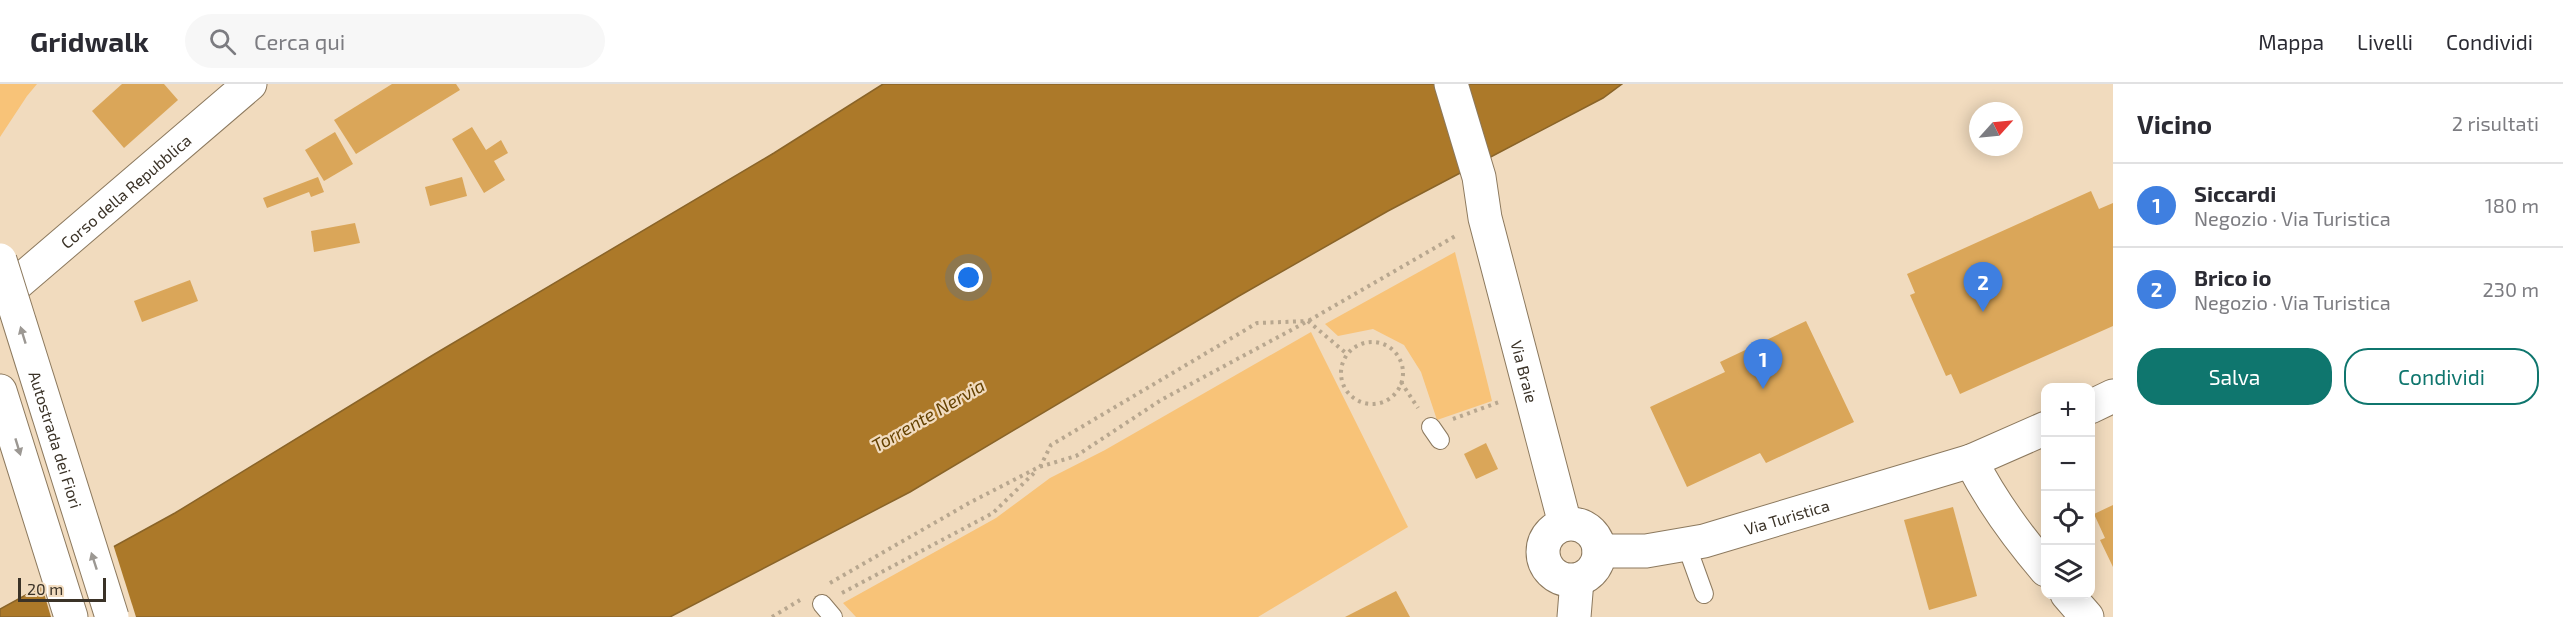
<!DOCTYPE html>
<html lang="it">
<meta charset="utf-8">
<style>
:root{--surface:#fff;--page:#f7f7f7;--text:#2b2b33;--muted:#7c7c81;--line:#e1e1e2;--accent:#0f766e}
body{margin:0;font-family:"Exo 2",sans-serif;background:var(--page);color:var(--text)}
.controls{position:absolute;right:18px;bottom:18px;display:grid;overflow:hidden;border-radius:12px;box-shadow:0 3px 15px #0003}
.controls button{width:54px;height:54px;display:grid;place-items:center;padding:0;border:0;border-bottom:2px solid var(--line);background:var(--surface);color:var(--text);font:30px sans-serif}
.compass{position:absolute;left:1969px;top:18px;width:54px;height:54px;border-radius:50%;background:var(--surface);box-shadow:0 3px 15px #0003;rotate:63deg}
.scale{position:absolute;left:18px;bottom:15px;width:88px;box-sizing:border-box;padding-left:6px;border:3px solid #3a3227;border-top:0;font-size:16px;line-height:21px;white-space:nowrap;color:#3a3227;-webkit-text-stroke:4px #f1dbbe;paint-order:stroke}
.you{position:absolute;left:969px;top:194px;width:21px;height:21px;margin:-15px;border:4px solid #fff;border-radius:50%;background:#1a73e8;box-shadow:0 0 0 9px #1a73e833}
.badge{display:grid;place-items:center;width:39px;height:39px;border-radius:50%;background:var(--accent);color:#fff;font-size:20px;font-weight:700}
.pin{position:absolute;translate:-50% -50px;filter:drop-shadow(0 2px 3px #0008)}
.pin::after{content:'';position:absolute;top:32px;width:21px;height:18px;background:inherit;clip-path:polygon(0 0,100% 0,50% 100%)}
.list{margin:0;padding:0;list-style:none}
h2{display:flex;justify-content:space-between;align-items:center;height:78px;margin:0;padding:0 24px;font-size:26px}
h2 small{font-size:20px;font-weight:400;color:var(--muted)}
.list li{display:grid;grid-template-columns:39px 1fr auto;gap:18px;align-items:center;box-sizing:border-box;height:84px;padding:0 24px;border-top:2px solid var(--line)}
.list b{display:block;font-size:22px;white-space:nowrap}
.list p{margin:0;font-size:20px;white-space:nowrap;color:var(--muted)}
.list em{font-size:20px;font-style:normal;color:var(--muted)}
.actions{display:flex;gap:12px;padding:18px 24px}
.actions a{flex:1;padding:14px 0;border:2px solid var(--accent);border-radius:24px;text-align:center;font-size:21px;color:var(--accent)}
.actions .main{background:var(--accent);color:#fff}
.icon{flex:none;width:33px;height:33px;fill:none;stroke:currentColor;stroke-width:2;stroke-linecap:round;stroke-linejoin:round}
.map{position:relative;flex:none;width:2113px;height:533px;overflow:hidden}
header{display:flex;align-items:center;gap:36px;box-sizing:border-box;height:84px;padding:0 30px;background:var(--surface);border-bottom:2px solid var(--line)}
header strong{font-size:28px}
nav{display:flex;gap:33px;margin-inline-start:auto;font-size:21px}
.search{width:420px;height:54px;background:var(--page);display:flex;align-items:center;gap:15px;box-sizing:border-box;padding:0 21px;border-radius:33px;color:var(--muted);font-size:22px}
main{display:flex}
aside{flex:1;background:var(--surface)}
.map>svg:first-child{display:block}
</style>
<header>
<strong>Gridwalk</strong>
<div class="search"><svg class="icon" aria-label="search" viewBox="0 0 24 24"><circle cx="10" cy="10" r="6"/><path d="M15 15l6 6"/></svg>Cerca qui</div>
<nav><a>Mappa</a><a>Livelli</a><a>Condividi</a></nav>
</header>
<main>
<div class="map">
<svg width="2113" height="533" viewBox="0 0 2113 533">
<rect width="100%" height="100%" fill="#f1dbbe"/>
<!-- green -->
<g fill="#f8c378">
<path d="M 0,0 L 37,0 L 27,12 L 0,53 Z"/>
<path d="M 1455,168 L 1492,317 L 1437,336 L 1421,288 L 1404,261 L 1373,245 L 1338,252 L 1325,240 Z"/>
<path d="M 1311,248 L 1408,443 L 1258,533 L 856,533 L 843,519 L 996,434 L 1050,394 L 1105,366 Z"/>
</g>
<!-- water -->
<path fill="#ac7929" stroke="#8a6428" stroke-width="1.5" d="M 883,0 L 1622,0 L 1603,14 L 1388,127 L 1239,212 L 910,408 L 670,533 L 0,533 L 0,525 L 175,429 L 433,271 L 774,69 Z"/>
<!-- pier -->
<path fill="#f1dbbe" d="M 113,460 L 136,533 L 51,533 L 41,499 Z"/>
<!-- building -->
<g fill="#daa659">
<path d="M 122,0 L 164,0 L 178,16 L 124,64 L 92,27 Z"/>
<path d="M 392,0 L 456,0 L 460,6 L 356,70 L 334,36 Z"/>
<path d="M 472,43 L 486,66 L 501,56 L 508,69 L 494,77 L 505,96 L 484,109 L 452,55 Z"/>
<path d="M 335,48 L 353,80 L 324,97 L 305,66 Z"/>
<path d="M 318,93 L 324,108 L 311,113 L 309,108 L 267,124 L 263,114 Z"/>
<path d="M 462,93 L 467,112 L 430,122 L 425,103 Z"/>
<path d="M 2091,107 L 2099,125 L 2113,119 L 2113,242 L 1960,310 L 1951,290 L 1946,292 L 1910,211 L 1915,209 L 1907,190 Z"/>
<path d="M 355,139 L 360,159 L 314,168 L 311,147 Z"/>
<path d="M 190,196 L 198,217 L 142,238 L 134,217 Z"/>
<path d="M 1806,237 L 1854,338 L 1766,379 L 1760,369 L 1687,403 L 1650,323 L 1725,288 L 1720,278 Z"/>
<path d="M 1486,359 L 1498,385 L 1476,395 L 1464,370 Z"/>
<path d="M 2113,421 L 2113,483 L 2100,456 L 2105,454 L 2094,430 Z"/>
<path d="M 1953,423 L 1977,512 L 1929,526 L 1904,436 Z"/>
<path d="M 1396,507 L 1410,533 L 1345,533 Z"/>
</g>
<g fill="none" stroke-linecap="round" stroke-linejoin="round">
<defs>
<g id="service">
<path d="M 1431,343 L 1440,356"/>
<path d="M 1686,460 L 1704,510"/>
<path d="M 822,520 L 833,533"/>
</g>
<g id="minor">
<path d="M 2090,323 L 2113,312"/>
<path d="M 1971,377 C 1991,416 2017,452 2046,486"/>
<path id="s1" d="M 1599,467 L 1646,467 L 1704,457 L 1971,377 L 2046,344"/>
<path d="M 2067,510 L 2087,533"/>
</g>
<g id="tertiary">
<path id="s2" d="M 1451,0 L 1479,93 L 1485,134 L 1565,440"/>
<circle cx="1571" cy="468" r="28"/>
<path d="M 1574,533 L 1577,496"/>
</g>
<g id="secondary">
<path id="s3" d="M 0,214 L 250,0"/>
</g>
<path id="motorway" d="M 0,307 L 71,533"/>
</defs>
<!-- service casing -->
<use href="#service" stroke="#8c795e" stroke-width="20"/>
<!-- minor casing -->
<use href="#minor" stroke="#8c795e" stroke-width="35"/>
<!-- tertiary casing -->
<use href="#tertiary" stroke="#8c795e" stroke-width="35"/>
<!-- secondary casing -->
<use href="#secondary" stroke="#8c795e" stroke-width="35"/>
<!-- motorway casing -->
<use href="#motorway" stroke="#8c795e" stroke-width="35"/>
<!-- path -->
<g stroke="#b8a78f" stroke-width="4" stroke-dasharray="3 4.5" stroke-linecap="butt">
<circle cx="1372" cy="289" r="31"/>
<path d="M 1401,298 L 1418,324"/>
<path d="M 1453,335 L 1502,317"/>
<path d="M 1040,383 L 1051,361 L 1257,239 L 1308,237 L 1347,270"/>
<path d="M 830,499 L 969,419 L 1039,383 L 1076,372 L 1161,316 L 1308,237 L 1457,151"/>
<path d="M 842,509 L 993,429 L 1035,388"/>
<path d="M 772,533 L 800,516"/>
</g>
<!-- service -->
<use href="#service" stroke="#fff" stroke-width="18"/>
<!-- minor -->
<use href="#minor" stroke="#fff" stroke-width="33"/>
<!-- tertiary -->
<use href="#tertiary" stroke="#fff" stroke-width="33"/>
<!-- secondary -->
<use href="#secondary" stroke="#fff" stroke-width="33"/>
<!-- motorway -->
<use href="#motorway" stroke="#fff" stroke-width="33"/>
<defs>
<g id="motorway-bridge">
<path id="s4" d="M 0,176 L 112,533"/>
</g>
</defs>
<!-- motorway-bridge casing -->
<use href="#motorway-bridge" stroke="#8c795e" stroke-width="35" stroke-linecap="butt"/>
<!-- motorway-bridge -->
<use href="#motorway-bridge" stroke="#fff" stroke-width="33"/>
</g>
<!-- one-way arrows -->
<defs><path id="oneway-solid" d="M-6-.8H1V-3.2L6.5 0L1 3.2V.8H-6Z" transform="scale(1.5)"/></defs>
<g fill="#9c9893">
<use href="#oneway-solid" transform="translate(23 251) rotate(-107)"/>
<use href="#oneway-solid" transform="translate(18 363) rotate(73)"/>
<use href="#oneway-solid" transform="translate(94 477) rotate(-108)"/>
</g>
<g text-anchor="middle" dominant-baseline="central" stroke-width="4.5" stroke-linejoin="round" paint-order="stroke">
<!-- street labels -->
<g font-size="16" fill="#3a3227" stroke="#f1dbbe">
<text stroke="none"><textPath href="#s3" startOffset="165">Corso della Repubblica</textPath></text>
<text stroke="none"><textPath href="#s2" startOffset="297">Via Braie</textPath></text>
<text stroke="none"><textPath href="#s4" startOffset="188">Autostrada dei Fiori</textPath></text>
<text stroke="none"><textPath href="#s1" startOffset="192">Via Turistica</textPath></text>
</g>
<!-- water labels -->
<g font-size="18" font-style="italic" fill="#654201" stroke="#f1dbbe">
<text transform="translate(928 331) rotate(-30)">Torrente Nervia</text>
</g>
</g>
</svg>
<div class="controls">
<button>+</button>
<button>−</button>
<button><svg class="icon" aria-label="locate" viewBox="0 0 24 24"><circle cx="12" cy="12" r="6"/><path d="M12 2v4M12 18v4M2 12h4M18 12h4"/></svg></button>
<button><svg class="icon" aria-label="layers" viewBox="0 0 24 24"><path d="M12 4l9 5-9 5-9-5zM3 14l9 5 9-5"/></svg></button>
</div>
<svg class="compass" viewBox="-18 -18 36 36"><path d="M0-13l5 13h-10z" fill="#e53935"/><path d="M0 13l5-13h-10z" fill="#7c7c81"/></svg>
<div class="scale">20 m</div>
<div class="you"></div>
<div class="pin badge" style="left:1763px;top:305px;background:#3f7fe0">1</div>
<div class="pin badge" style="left:1983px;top:228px;background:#3f7fe0">2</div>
</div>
<aside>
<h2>Vicino<small>2 risultati</small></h2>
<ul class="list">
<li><span class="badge" style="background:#3f7fe0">1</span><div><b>Siccardi</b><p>Negozio · Via Turistica</p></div><em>180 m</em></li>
<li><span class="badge" style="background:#3f7fe0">2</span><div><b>Brico io</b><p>Negozio · Via Turistica</p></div><em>230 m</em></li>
</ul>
<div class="actions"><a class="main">Salva</a><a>Condividi</a></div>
</aside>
</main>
